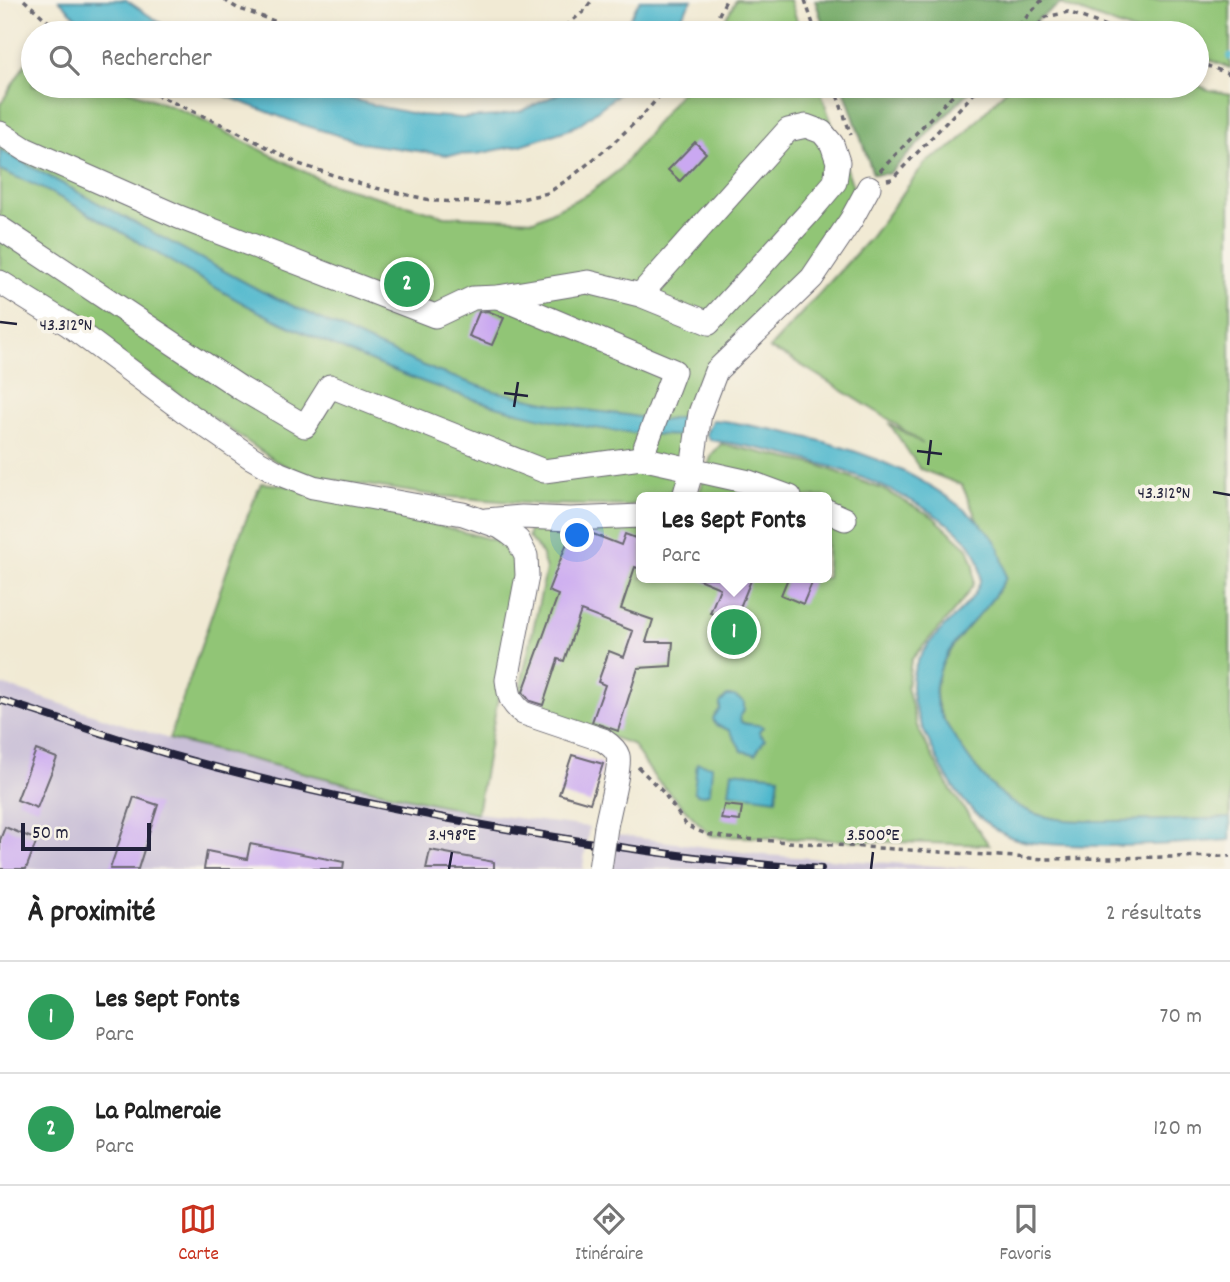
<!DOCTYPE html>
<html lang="fr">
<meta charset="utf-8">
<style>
:root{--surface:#fff;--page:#f2f2f2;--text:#222;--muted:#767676;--line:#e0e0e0;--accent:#c8321e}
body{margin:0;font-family:Dekko,sans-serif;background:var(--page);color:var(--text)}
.scale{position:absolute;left:21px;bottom:18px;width:130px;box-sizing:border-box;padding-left:7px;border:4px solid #22223b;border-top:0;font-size:19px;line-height:24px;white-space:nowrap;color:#22223b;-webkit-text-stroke:5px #f7f3e8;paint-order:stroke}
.you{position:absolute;left:578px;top:536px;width:24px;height:24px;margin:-18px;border:5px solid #fff;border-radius:50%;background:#1a73e8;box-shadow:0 0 0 10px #1a73e833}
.badge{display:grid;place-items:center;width:46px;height:46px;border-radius:50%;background:var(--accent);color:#fff;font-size:23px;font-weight:700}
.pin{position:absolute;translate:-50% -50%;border:4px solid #fff;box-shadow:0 2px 7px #0006}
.popup{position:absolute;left:636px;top:492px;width:196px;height:91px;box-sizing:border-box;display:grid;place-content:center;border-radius:10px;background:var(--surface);filter:drop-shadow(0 2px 5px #0005);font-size:23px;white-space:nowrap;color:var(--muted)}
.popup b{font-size:26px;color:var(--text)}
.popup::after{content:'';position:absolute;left:50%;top:100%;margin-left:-14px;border:14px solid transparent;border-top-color:var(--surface)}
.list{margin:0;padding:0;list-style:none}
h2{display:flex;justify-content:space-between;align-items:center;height:91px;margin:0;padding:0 28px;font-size:30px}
h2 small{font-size:23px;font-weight:400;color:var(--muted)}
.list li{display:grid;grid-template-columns:46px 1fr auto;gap:21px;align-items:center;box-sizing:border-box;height:112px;padding:0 28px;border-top:2px solid var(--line)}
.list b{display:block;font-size:26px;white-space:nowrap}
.list p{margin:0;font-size:23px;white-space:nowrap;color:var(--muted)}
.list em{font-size:23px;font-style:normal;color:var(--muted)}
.icon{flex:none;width:38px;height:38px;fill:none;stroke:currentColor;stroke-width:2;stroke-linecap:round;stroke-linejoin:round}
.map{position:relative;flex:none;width:1230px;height:869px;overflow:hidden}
.search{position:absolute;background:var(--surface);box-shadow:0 4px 10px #0003;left:21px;right:21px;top:21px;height:77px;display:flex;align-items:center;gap:18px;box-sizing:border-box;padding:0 24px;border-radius:38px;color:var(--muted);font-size:26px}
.sheet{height:315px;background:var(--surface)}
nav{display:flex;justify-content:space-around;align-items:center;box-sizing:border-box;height:98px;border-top:2px solid var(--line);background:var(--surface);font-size:19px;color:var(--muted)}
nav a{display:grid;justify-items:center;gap:4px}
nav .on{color:var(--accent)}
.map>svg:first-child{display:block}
</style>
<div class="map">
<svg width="1230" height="869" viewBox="0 0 1230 869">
<rect width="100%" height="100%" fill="#f7f3e8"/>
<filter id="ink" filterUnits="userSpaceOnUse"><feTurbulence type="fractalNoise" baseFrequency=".0143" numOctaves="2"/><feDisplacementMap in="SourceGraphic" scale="14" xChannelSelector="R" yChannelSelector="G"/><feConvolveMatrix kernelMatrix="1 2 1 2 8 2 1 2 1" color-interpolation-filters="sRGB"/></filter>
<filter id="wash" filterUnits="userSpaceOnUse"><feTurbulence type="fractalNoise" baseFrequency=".00686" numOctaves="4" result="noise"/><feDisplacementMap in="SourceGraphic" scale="28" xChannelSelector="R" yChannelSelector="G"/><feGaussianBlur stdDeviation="1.57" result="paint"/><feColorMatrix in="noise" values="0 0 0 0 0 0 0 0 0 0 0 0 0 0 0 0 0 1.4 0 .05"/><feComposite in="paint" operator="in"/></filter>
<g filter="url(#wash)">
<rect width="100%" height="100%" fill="#f1ead4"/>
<!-- industrial -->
<g fill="#c9bfd7">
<path d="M 0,684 L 169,739 L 357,786 L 477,813 L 589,827 L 583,867 L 585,869 L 0,869 Z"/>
<path d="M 617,835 L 764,855 L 985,869 L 613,869 Z"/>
</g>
<!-- green -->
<g fill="#91c576" stroke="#5a7458" stroke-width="2">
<path d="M 736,0 L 790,0 L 801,33 L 718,33 Z"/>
<path d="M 1050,0 L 1230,0 L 1230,68 L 1197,55 L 1197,33 L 1138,33 Z"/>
<path d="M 33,51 L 33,86 L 117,86 L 186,112 L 325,182 L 445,216 L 534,220 L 588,194 L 619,170 L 686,86 L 819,86 L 855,193 L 806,270 L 715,358 L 672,491 L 654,497 L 641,497 L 641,501 L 629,506 L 535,504 L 439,496 L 340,481 L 302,473 L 277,462 L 0,272 L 0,105 Z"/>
<path d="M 1197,85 L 1209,90 L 1230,94 L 1230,818 C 1191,820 1152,821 1113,821 C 1083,821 1052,823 1024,809 C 995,795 974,767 957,741 C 942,718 930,702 939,673 C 948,644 970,627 988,604 C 995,596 1000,587 1006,578 L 999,549 L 991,535 L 977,520 L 962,485 L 920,469 L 889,423 L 923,444 L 890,420 L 788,357 L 769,349 L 870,238 L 925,163 L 955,145 L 1009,86 Z"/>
<path d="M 721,444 L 818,465 L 882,489 L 932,516 L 968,548 L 974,565 L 974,584 L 960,604 L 911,660 L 907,687 L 917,726 L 930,752 L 947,784 L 989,845 L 711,836 L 655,778 L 632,744 L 527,709 L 520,690 L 546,570 L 541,552 L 528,537 L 532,521 L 641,530 L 641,578 L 827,578 L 827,497 L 698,497 L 712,454 Z"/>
<path d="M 261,483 L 292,486 L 508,544 L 518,557 L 511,626 L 477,813 L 357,786 L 169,739 L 235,547 Z"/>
</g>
<!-- forest -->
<g fill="#74aa67" stroke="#4b6651" stroke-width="2">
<path d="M 815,0 L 1067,0 L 1039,18 L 1024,33 L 826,33 Z"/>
<path d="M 843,86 L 975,86 L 889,174 L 873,174 Z"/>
</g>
<!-- water -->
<g fill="#4fb8cd" stroke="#386d84" stroke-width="2">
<path d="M 59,0 L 126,0 L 165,26 L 181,33 L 99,33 L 81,22 Z"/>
<path d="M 640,0 L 692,0 L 671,33 L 618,33 L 631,16 Z"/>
<path d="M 200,86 L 303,86 L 382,107 L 420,115 L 462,118 L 496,116 L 521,111 L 558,94 L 570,86 L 629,86 L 581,123 L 570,129 L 521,145 L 477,154 L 447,155 L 367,144 L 294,122 Z"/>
<path d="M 0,150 L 261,291 L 378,346 L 436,371 L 494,391 L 578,409 L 627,415 L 661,421 L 690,416 L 692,436 C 574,435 466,402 358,356 C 322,341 286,326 252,308 C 185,272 121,229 53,194 C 36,185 18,178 0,170 Z"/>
<path d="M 712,420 C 732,421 751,426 770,429 C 839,443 906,464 962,508 C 975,518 987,528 996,542 C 1002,553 1004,565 1006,578 C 1000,587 995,596 988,604 C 970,627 948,644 939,673 C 929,702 942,718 957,741 C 974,767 995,795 1024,809 C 1052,823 1083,821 1113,821 C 1152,821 1191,820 1230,818 L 1230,840 C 1175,844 1120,848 1066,845 C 1046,844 1026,844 1008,836 C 973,820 948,784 933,750 C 922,727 908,701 913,674 C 918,651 940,631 956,615 C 966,605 977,595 980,581 C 984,554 964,535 944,521 C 876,473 791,452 710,440 L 706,434 Z"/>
<path d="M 727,696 L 734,696 L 744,702 L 744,710 L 740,717 L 741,722 C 749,726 756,723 763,727 L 759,732 L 760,735 L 765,739 L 755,754 L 742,751 L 730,731 C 723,726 714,728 713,718 L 720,709 L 720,703 Z"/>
<path d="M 697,763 L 712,766 L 710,792 L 705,795 L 697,794 L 694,791 Z"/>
<path d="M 732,771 L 779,776 L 776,799 L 729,793 Z"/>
</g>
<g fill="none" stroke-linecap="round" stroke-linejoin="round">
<!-- stream -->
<path stroke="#4fb8cd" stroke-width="5" d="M 1229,58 L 1230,55"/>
</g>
<g id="blocks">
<!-- building -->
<g fill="#caa8f1">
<path d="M 695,142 L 706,153 L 680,181 L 668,170 Z"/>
<path d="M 488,311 L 504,318 L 492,345 L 469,336 L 479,312 Z"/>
<path d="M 588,532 L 621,545 L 625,534 L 641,540 L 641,569 L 635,567 L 621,609 L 653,620 L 646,642 L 673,642 L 671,666 L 638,668 L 618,731 L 592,722 L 605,685 L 598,682 L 609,651 L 624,657 L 633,631 L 581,611 L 564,661 L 558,659 L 543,705 L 530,701 L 523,692 L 558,595 L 548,591 L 571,533 Z"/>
<path d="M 696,578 L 752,578 L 734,622 L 710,613 L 720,588 Z"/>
<path d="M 788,578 L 814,578 L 803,604 L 781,595 Z"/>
<path d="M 36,750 L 57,758 L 37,808 L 17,800 Z"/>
<path d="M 572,755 L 603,764 L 590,803 L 559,794 Z"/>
<path d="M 134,797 L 158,805 L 138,869 L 110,869 Z"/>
<path d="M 724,805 L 742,807 L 740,821 L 721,819 Z"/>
<path d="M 5,827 L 37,840 L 26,869 L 0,869 L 0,840 Z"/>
<path d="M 250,844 L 344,862 L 343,869 L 204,869 L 207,851 L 247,859 Z"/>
<path d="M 430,850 L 494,862 L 494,869 L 426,869 Z"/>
</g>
</g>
</g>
<g filter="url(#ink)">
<use href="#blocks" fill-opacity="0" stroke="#6a6871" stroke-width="2"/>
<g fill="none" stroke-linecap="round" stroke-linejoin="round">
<defs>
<g id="minor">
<path d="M 0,133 L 25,149 L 179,217 L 435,316 L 473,298 L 498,297 L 588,282 L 640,295 L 709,323 L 808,214 L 835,182 L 838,162 L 832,144 L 822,132 L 806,126 L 788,130 L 640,295"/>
<path d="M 0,228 L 242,389 L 305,426 L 330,386 L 544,471 L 641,458"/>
<path d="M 0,282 L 69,325 L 184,411 L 252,458 L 280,474 L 313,487 L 463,514 L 500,527 L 509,533 L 518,540 L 526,556 L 527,576 L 507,680 C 509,696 510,702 523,713 L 603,740 C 609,744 616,749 618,756 C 621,766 608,814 606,827"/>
<path d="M 498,297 L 674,371 L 641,458 L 749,482 L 790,497"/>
<path d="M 684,497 L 692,469 L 700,413 L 716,371 L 812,278 L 851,220 L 869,187"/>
<path d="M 827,511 L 845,519"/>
<path d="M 486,520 L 522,517 L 570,519 L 641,516"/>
</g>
</defs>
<!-- minor casing -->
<use href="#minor" stroke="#6a6871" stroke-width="25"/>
<!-- path -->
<g stroke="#6a6871" stroke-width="3.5" stroke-dasharray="5 5" stroke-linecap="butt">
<path d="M 24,0 L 61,33"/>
<path d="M 224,0 L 237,8 L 309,33"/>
<path d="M 805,0 L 816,33"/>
<path d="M 558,33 L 585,10 L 592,0"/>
<path d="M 710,33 L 726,0"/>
<path d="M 1012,33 L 1042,0"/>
<path d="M 1031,33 L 1046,17 L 1068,12 L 1124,33"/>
<path d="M 1197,62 L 1230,74"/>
<path d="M 137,86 L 234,130 L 299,164 L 367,186 L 435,201 L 503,203 L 548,193 L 574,175 L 611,145 L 643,115 L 668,86"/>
<path d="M 834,86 L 851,135"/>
<path d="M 880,171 L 961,86"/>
<path d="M 887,180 L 892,179 L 981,86"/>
<path d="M 638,767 L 663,792 L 687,826 L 706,834 L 729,838 L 1045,859 L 1230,856"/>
</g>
<!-- minor -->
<use href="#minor" stroke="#fff" stroke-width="23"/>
<defs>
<path id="rail" d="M 0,700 C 57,718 114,738 171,755 C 303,792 438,819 574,840 C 656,853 738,864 821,869"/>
</defs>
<!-- rail casing -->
<use href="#rail" stroke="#22223b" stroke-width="8"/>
<!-- rail -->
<use href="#rail" stroke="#f7f3e8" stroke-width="5" stroke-dasharray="16" stroke-linecap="butt"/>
<defs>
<path id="minor-bridge" d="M 600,869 L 606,827"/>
</defs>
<!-- minor-bridge casing -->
<use href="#minor-bridge" stroke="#6a6871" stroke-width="25" stroke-linecap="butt"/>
<!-- minor-bridge -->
<use href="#minor-bridge" stroke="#fff" stroke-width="23"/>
</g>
</g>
<!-- ticks -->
<path fill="none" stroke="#22223b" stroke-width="2.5" d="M 0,322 L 17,324M 504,393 L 528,396M 514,407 L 518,382M 917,451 L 942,454M 928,465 L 931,440M 1213,492 L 1230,495M 449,869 L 452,852M 871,869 L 873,852"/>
<g font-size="18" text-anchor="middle" fill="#22223b" stroke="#f7f3e8" stroke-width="7" stroke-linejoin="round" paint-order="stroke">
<text x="66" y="330">43.312°N</text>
<text x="1164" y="498">43.312°N</text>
<text x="452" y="840">3.498°E</text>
<text x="873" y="840">3.500°E</text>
</g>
</svg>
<div class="scale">50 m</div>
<div class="you"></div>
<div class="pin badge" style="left:734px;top:632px;background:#2e9e5b">1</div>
<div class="popup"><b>Les Sept Fonts</b>Parc</div>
<div class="pin badge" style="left:407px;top:284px;background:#2e9e5b">2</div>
<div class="search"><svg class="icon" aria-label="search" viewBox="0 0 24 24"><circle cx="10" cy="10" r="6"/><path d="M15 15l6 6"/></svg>Rechercher</div>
</div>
<section class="sheet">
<h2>À proximité<small>2 résultats</small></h2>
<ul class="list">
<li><span class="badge" style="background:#2e9e5b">1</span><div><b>Les Sept Fonts</b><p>Parc</p></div><em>70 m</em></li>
<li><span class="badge" style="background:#2e9e5b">2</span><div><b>La Palmeraie</b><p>Parc</p></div><em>120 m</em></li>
</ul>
</section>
<nav>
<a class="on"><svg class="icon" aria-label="map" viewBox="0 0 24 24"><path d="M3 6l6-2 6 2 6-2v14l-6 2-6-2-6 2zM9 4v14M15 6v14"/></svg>Carte</a>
<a><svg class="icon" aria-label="directions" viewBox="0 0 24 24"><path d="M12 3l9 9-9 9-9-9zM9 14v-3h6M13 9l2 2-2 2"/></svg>Itinéraire</a>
<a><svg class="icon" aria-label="saved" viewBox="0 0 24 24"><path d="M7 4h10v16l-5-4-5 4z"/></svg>Favoris</a>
</nav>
